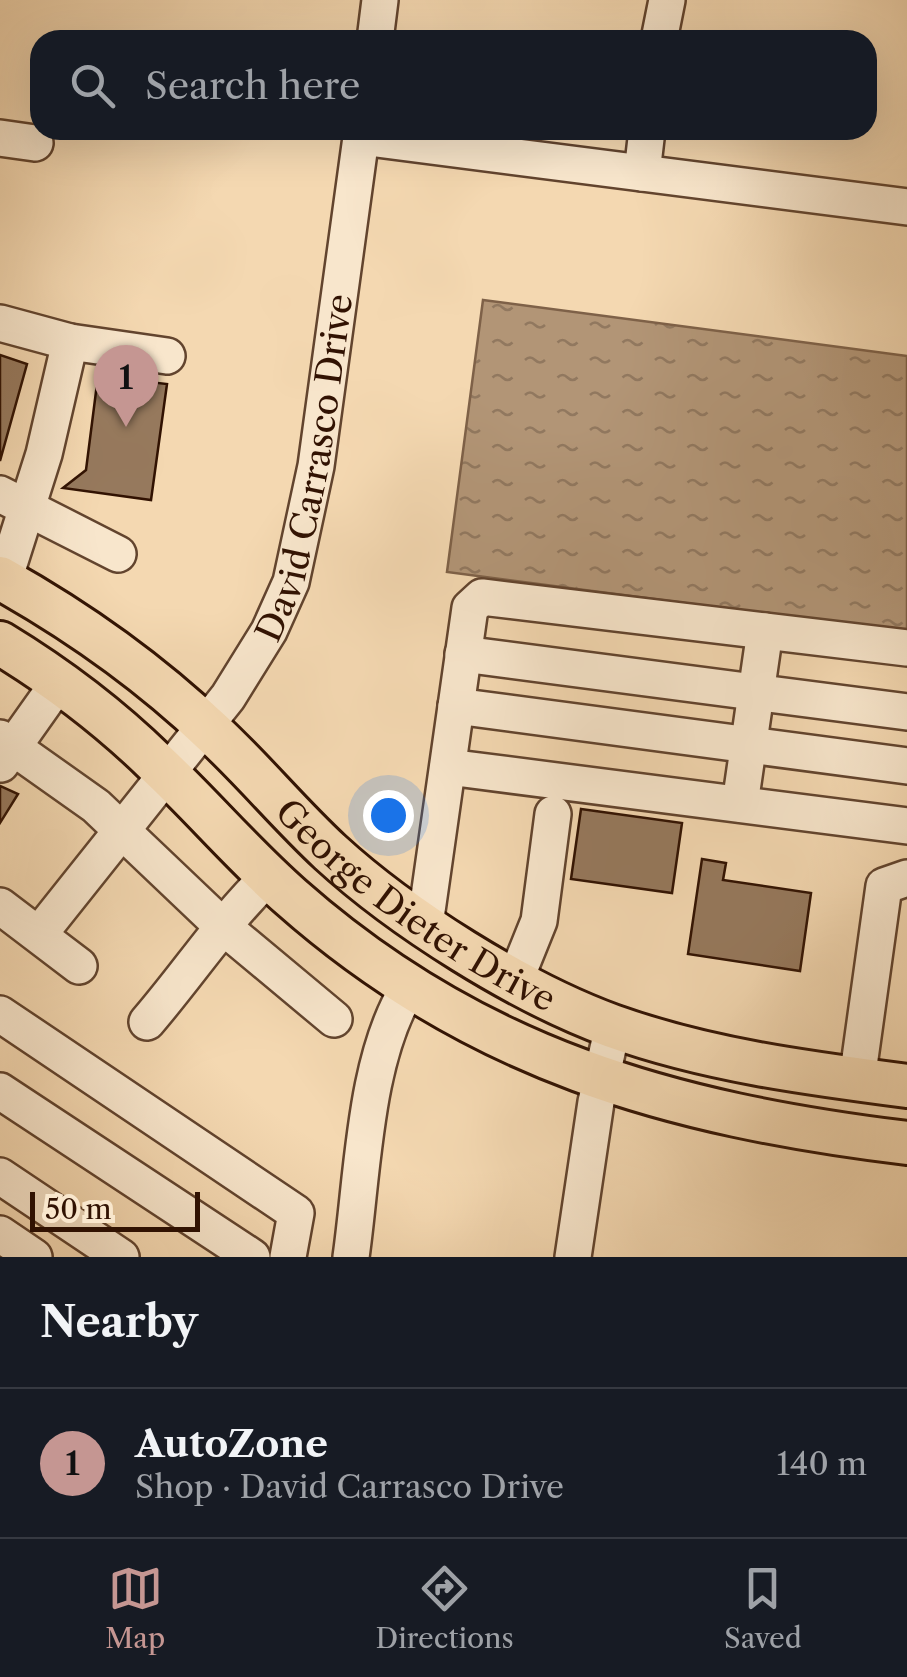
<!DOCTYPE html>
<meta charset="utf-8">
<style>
:root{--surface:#171b24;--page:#242831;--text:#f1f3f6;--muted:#9ea1a6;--line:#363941;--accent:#c59692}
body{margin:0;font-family:"Libre Caslon Text",serif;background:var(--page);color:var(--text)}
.scale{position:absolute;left:30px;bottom:25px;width:170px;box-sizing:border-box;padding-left:10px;border:5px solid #311202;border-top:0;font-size:28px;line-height:35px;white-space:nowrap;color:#311202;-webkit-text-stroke:8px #f8e6cc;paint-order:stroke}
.you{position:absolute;left:388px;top:815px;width:35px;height:35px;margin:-25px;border:8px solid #fff;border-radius:50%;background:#1a73e8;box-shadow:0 0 0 15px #1a73e833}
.badge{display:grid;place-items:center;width:65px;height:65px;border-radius:50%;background:var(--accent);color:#111;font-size:32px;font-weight:700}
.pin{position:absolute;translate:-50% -82px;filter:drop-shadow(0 2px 5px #0008)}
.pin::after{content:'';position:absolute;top:52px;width:35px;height:30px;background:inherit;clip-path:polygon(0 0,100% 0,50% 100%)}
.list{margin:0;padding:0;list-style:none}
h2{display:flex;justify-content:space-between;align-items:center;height:130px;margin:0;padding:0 40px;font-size:42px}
h2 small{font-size:32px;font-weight:400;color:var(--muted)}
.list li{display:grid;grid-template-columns:65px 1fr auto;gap:30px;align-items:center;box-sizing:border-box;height:150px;padding:0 40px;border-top:2px solid var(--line)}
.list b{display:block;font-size:38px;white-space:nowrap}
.list p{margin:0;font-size:32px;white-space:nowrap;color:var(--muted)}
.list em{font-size:32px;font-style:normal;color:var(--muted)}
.icon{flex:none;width:55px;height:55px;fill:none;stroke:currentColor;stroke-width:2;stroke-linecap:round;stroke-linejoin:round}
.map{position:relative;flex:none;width:907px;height:1257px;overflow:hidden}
.search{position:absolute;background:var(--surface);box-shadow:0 10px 40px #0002;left:30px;right:30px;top:30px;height:110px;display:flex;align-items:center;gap:25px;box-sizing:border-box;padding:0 35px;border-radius:30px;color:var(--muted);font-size:38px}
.sheet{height:280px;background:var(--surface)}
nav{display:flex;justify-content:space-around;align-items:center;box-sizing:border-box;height:140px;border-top:2px solid var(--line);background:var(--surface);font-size:28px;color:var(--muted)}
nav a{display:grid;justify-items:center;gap:5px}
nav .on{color:var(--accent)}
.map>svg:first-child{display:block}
</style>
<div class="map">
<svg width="907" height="1257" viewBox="0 0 907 1257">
<defs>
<pattern id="water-ripples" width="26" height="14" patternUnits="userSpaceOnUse" patternTransform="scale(2.5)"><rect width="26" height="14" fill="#b29576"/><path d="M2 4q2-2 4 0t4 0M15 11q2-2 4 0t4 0" fill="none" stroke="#91785f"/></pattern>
</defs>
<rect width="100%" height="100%" fill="#f4d8b1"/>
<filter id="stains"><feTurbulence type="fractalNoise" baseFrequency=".002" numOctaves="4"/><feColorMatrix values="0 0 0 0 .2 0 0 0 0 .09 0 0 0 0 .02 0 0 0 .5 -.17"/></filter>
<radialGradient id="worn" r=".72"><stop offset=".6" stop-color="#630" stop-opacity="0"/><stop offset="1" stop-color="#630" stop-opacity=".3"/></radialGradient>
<!-- water -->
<path fill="url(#water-ripples)" stroke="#7e6148" stroke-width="2.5" d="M 483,300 L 907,356 L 907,632 L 447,572 Z"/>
<!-- building -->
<g fill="#96795d" stroke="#311202" stroke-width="2.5">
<path d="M 0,355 L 27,364 L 0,461 Z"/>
<path d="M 98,376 L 167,384 L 151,500 L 63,488 L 86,470 Z"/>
<path d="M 0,786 L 18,794 L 0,823 Z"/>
<path d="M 581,809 L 682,823 L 672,893 L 571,879 Z"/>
<path d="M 702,859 L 726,863 L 723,880 L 811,893 L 800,971 L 688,954 Z"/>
</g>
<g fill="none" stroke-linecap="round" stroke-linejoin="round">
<defs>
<g id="minor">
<path d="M 375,40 L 380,0"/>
<path d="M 659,40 L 667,0"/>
<path d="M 361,137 L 907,207"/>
<path d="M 0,138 L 35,143"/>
<path d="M 642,173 L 647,130"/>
<path d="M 0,323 L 70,342 L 167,356"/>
<path d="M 0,494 L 118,554"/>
<path d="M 4,580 L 44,454 L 70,342"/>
<path d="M 463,654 L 907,712"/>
<path d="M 456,706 L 907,766"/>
<path d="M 0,738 L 96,806 L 220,924 L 334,1019"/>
<path d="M 1,764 L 59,682"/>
<path d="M 448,767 L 907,826"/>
<path d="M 740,804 L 765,631"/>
<path d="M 0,906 L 79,966"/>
<path d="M 425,925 L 470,608 L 482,597 L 907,648"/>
<path id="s1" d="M 40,933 L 228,697 L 269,631 L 291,582 L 316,466 L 362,130"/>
<path d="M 516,978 L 539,921 L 553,814"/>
<path d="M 0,1014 L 296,1213 L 288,1257"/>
<path d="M 147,1022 C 190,972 222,922 269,876"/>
<path d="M 857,1080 L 884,886 L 907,878"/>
<path d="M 0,1091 L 252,1257"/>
<path d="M 0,1176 L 121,1257"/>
<path d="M 0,1234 L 34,1257"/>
<path d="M 351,1257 C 363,1173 364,1059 409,987"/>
<path d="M 573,1257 L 596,1102 L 613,1026"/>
</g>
<g id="major">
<path id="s2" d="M 0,578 C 77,621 149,672 213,733 C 254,771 289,814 330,852 C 402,918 519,992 612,1026 C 707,1060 807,1073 907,1086"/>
<path d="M 0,643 C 56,677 109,717 156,763 C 202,806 243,855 291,897 C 474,1059 670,1114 907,1143"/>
</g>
</defs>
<!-- minor casing -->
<use href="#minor" stroke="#62442e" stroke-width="40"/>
<!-- major casing -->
<use href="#major" stroke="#311202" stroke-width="48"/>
<!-- minor -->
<use href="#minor" stroke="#f8e6cc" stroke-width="35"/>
<!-- major -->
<use href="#major" stroke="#f4d8b1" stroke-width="42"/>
</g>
<g text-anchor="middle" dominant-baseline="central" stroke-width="8" stroke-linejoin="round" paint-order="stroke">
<!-- street labels -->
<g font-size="35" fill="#311202" stroke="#f8e6cc">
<text stroke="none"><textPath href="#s1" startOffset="548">David Carrasco Drive</textPath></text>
<text stroke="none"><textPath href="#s2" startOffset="532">George Dieter Drive</textPath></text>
</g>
</g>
<rect width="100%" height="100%" filter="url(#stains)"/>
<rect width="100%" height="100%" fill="url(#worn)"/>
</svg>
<div class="scale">50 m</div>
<div class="you"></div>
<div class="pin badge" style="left:126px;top:427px">1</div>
<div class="search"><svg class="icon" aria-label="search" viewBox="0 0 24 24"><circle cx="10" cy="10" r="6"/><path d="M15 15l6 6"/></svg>Search here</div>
</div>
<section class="sheet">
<h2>Nearby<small></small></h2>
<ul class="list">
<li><span class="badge">1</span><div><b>AutoZone</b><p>Shop · David Carrasco Drive</p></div><em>140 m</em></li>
</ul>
</section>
<nav>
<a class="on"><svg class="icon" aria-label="map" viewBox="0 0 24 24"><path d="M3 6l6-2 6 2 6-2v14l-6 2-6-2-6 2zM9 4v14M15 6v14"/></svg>Map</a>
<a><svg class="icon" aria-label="directions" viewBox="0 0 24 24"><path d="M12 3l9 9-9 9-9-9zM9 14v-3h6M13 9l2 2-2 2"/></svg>Directions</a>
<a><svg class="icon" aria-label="saved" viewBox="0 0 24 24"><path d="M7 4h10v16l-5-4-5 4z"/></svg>Saved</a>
</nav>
